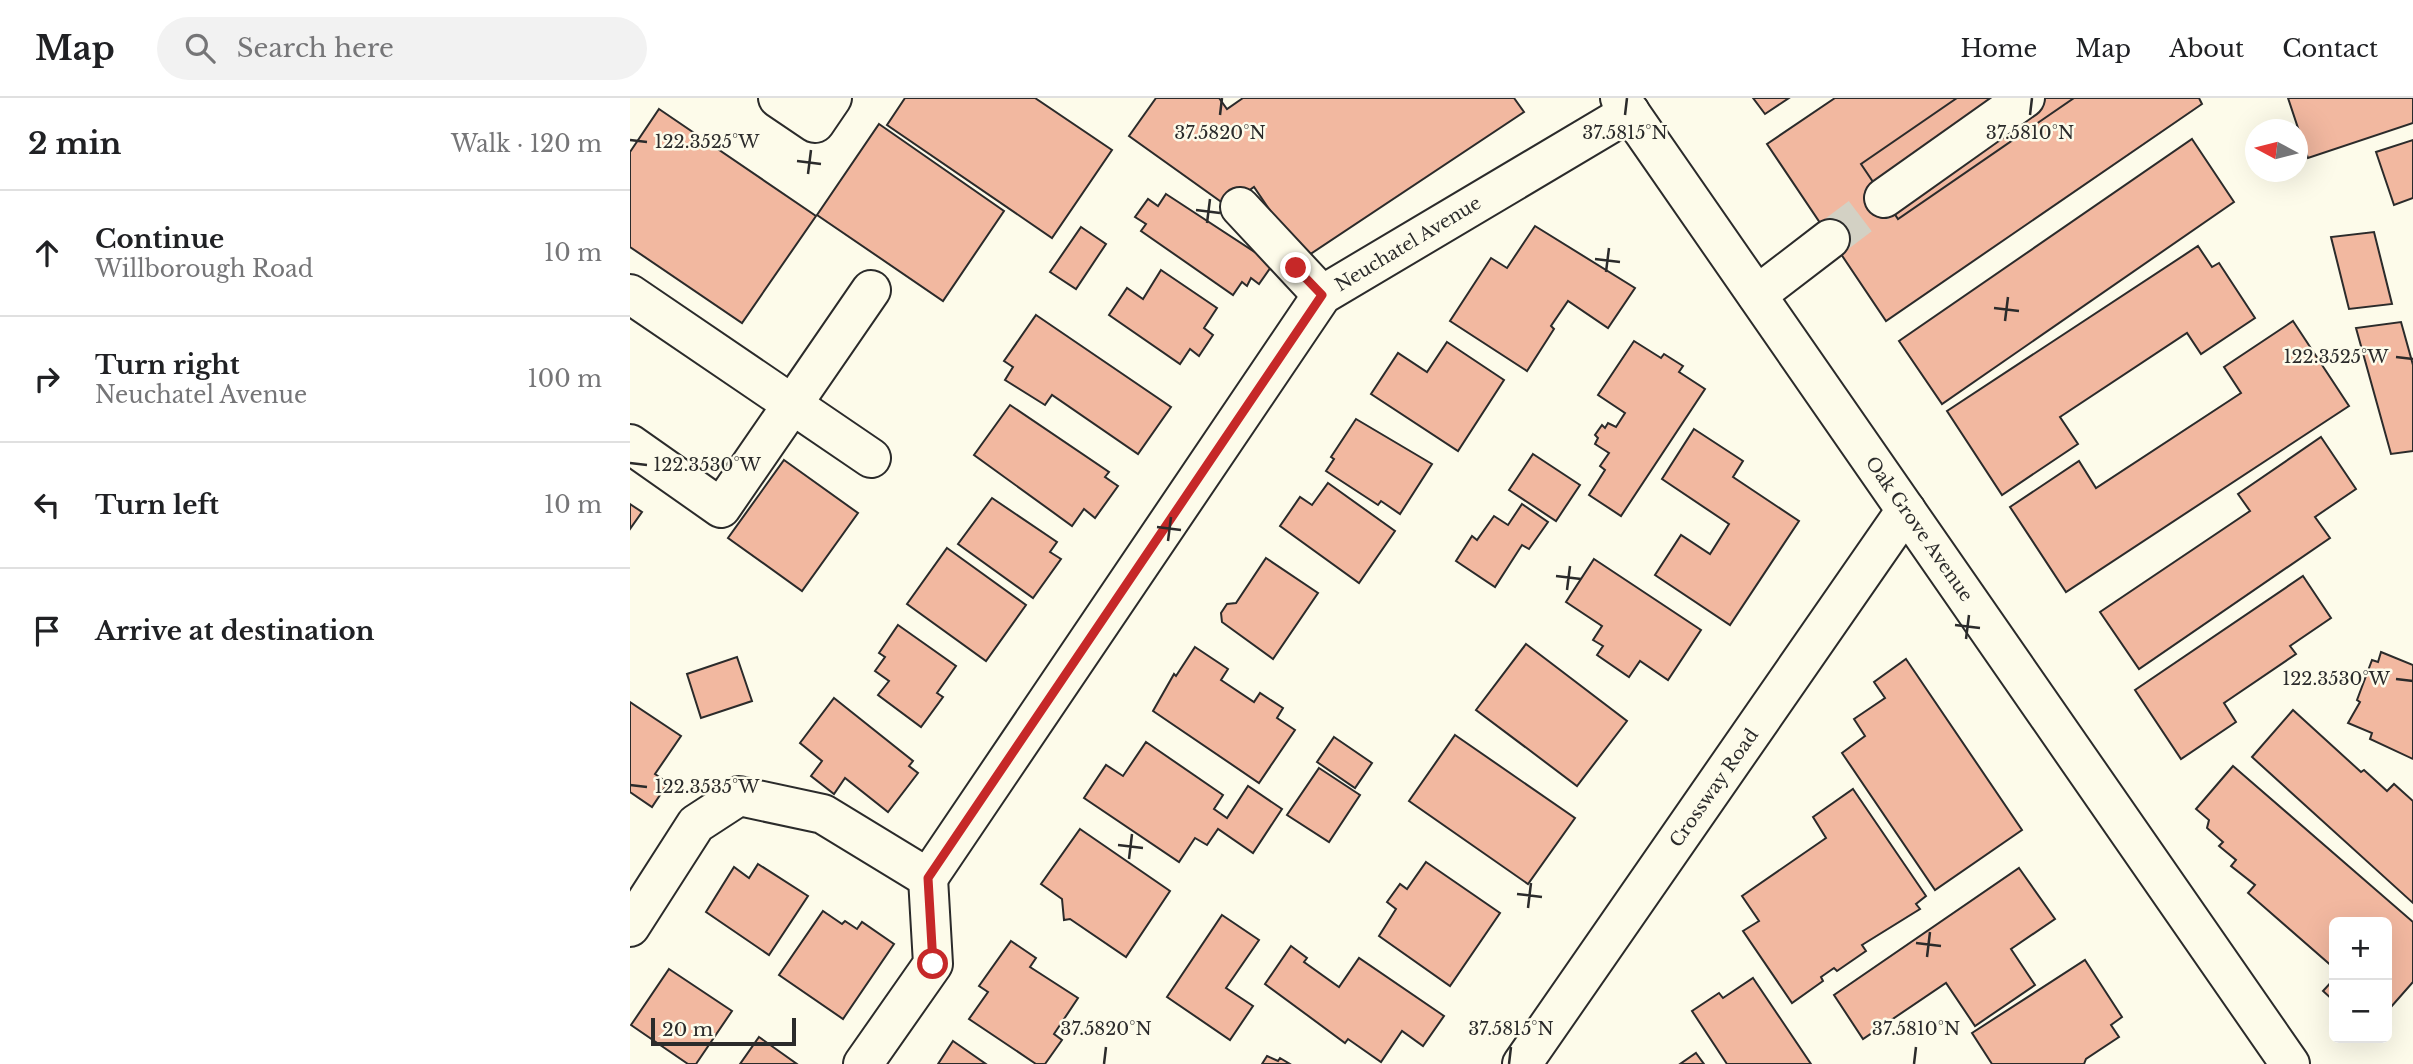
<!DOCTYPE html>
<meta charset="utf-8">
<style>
:root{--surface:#fff;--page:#f2f2f2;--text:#202124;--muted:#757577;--line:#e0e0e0}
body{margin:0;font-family:"Libre Baskerville",serif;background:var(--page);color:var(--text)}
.controls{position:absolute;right:21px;bottom:21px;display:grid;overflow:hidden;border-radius:10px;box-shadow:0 7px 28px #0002}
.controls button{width:63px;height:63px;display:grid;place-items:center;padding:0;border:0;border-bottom:2px solid var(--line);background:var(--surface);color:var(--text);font:35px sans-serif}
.compass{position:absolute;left:1615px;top:21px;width:63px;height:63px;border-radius:50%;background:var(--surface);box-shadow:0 7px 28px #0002;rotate:277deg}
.scale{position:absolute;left:21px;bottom:18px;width:145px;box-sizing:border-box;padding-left:7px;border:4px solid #2b2b2b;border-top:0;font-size:19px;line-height:24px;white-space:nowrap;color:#2b2b2b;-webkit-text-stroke:5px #fdfbea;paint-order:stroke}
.stop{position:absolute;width:21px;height:21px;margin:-16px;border:5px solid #c62828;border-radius:50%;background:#fff}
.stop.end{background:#c62828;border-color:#fff;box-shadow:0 2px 7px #0008}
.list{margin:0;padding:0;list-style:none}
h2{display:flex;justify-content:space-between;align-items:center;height:91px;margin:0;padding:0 28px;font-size:30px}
h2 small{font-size:23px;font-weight:400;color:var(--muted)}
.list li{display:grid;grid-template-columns:46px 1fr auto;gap:21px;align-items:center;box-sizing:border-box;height:126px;padding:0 28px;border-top:2px solid var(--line)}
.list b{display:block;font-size:26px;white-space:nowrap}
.list p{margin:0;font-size:23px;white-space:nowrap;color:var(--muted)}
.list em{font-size:23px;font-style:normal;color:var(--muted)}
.icon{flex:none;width:38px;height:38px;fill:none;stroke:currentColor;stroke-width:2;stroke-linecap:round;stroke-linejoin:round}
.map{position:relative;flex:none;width:1783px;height:966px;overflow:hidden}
header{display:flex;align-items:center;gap:42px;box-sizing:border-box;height:98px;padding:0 35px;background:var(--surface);border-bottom:2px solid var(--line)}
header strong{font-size:33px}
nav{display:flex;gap:38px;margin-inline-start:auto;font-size:24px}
.search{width:490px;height:63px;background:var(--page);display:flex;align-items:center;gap:18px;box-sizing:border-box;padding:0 24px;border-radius:38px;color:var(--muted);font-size:26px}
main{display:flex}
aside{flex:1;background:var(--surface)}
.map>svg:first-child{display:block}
</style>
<header>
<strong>Map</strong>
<div class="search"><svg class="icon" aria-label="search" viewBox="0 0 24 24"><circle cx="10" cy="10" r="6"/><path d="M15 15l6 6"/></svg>Search here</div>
<nav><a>Home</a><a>Map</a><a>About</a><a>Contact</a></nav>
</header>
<main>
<aside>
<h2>2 min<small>Walk · 120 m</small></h2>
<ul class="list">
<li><svg class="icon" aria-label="ahead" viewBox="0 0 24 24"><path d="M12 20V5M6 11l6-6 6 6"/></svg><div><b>Continue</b><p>Willborough Road</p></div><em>10 m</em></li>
<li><svg class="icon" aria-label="right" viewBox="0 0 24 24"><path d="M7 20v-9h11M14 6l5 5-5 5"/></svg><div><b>Turn right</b><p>Neuchatel Avenue</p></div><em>100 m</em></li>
<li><svg class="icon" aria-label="left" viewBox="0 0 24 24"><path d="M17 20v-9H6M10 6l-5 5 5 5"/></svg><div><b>Turn left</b></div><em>10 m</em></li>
<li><svg class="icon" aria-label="arrive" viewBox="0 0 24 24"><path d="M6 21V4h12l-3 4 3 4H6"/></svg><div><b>Arrive at destination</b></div></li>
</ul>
</aside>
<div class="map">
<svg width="1783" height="966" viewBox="0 0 1783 966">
<rect width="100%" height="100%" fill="#fdfbea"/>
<!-- building -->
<g fill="#f2b8a0" stroke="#2b2b2b" stroke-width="2">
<path d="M 275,0 L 405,0 L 482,52 L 422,140 L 257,27 Z"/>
<path d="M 526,0 L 589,0 L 597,11 L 613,0 L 884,0 L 894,14 L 673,161 L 624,89 L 597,108 L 499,38 Z"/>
<path d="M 1123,0 L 1159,0 L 1135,16 Z"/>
<path d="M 1205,0 L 1569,0 L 1572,6 L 1256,223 L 1137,46 Z"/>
<path d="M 1327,0 L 1444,0 L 1268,121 L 1231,66 Z"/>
<path d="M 1658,0 L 1783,0 L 1783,25 L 1678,60 Z"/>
<path d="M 29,11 L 186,118 L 112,225 L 0,149 L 0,54 Z"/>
<path d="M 249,26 L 374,113 L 313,203 L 187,117 Z"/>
<path d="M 1562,41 L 1604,104 L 1312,306 L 1269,243 Z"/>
<path d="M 1783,42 L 1783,100 L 1764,107 L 1746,54 Z"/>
<path d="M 536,96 L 643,166 L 629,186 L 621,180 L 617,188 L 612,184 L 603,197 L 511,133 L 516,126 L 505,119 L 518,101 L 528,108 Z"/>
<path d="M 905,128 L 1005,190 L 978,230 L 938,203 L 921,228 L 924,231 L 897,273 L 820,223 L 861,160 L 877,170 Z"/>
<path d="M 451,129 L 476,146 L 446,191 L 420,174 Z"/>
<path d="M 1744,134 L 1762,206 L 1719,211 L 1701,139 Z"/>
<path d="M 1568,148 L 1582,169 L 1589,165 L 1625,220 L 1571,256 L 1557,235 L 1430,319 L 1448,346 L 1372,397 L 1317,313 Z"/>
<path d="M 531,172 L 587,210 L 574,230 L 583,237 L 569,258 L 560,251 L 550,266 L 479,217 L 497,190 L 513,201 Z"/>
<path d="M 406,217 L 541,309 L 508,356 L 422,297 L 415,307 L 375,282 L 383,269 L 374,263 Z"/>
<path d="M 1663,223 L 1719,308 L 1436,494 L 1380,409 L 1449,363 L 1466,390 L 1611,295 L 1594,269 Z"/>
<path d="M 1771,224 L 1783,267 L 1783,353 L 1761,356 L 1726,230 Z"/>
<path d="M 1004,243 L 1031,260 L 1034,256 L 1053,268 L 1049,274 L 1075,291 L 991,418 L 959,397 L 975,372 L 970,368 L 979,355 L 965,346 L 968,340 L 965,337 L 972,327 L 975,330 L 978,325 L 986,329 L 995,315 L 968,297 Z"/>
<path d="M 817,244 L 874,282 L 828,353 L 741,296 L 768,255 L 797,274 Z"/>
<path d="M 380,307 L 479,374 L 475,379 L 488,388 L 465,420 L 454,411 L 442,428 L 344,357 Z"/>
<path d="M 726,321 L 802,366 L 770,416 L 751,403 L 748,407 L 696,373 L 704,361 L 701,359 Z"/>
<path d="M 1064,331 L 1113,363 L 1103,379 L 1169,423 L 1100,527 L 1025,477 L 1051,437 L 1080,456 L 1099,426 L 1032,381 Z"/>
<path d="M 1691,339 L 1726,391 L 1685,419 L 1700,440 L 1509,571 L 1470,514 L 1620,413 L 1608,396 Z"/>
<path d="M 903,356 L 950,387 L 926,423 L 879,392 Z"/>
<path d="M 154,362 L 228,415 L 172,493 L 98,440 Z"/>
<path d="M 698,385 L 765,433 L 729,485 L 650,428 L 670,399 L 682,407 Z"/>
<path d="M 362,400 L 427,444 L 420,454 L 431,461 L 403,500 L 328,446 Z"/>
<path d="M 0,406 L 12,414 L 0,431 Z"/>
<path d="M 892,406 L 918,424 L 899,451 L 892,447 L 865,489 L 826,463 L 842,438 L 847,442 L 864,418 L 878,427 Z"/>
<path d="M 317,450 L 396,507 L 356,563 L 277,506 Z"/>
<path d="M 636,460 L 688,495 L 643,561 L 592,524 L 591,515 L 597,506 L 606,505 Z"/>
<path d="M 964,461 L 1071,532 L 1038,582 L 1010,563 L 999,579 L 967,557 L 973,548 L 963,542 L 972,528 L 936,504 Z"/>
<path d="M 1673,478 L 1701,520 L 1660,548 L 1666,556 L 1594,605 L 1606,624 L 1551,661 L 1505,592 Z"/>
<path d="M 268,527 L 326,568 L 307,595 L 313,599 L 291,629 L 248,597 L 259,583 L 245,573 L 255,559 L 249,555 Z"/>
<path d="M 896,546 L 997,623 L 947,688 L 846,612 Z"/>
<path d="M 565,549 L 598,571 L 591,582 L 624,604 L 630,595 L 653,610 L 647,620 L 665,632 L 629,685 L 523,613 L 544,576 L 546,578 Z"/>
<path d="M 1751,554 L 1783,567 L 1783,661 L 1740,641 L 1742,635 L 1718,625 L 1730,604 L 1727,602 L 1742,562 L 1748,564 Z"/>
<path d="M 107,559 L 122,603 L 71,620 L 57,576 Z"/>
<path d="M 1276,561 L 1392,732 L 1305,792 L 1212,655 L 1235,638 L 1224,621 L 1255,600 L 1244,584 Z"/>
<path d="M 204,600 L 283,663 L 279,668 L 288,675 L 258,714 L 215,680 L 204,696 L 181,678 L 192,663 L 170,645 Z"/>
<path d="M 0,604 L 51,638 L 25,676 L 38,685 L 22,709 L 0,694 Z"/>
<path d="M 1663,612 L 1731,674 L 1734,672 L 1757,693 L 1764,686 L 1783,703 L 1783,805 L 1622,659 Z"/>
<path d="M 825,637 L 945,720 L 898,786 L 779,703 Z"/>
<path d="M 704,639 L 742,665 L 725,690 L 687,664 Z"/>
<path d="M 516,644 L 593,697 L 584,711 L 597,720 L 618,688 L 652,711 L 623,755 L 588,731 L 577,747 L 565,740 L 549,764 L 454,700 L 476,667 L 493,678 Z"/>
<path d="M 1603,668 L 1783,824 L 1783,884 L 1761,909 L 1757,905 L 1757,824 L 1704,824 L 1704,870 L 1618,795 L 1625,787 L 1601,768 L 1606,762 L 1589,748 L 1593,744 L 1577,730 L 1579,722 L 1566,711 Z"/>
<path d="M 689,670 L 730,697 L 699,744 L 657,717 Z"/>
<path d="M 1223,691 L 1296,798 L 1286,806 L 1290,811 L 1232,847 L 1236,853 L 1207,873 L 1204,870 L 1191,879 L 1193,883 L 1162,905 L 1113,833 L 1129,823 L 1112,798 L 1196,740 L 1183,719 Z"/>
<path d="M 450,731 L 540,793 L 496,859 L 440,821 L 434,822 L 432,801 L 411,786 Z"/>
<path d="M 796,764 L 870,815 L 820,888 L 749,838 L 766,811 L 757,804 L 770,786 L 777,791 Z"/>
<path d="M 128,766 L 178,798 L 139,857 L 76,814 L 104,769 L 119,780 Z"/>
<path d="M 1389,770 L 1425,821 L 1381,851 L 1405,887 L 1345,928 L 1316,885 L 1233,941 L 1204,897 Z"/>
<path d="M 193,813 L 212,826 L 215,823 L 227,831 L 232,824 L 264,846 L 213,921 L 149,877 Z"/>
<path d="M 592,817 L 629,842 L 596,890 L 623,908 L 600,942 L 537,899 Z"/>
<path d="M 381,843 L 406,860 L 400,869 L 448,900 L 424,936 L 432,942 L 415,966 L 406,966 L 339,921 L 358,894 L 349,888 Z"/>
<path d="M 661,848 L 677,860 L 674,864 L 709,889 L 729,860 L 814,918 L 793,948 L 772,933 L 751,964 L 718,941 L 715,945 L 635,886 Z"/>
<path d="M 1455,862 L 1492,919 L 1481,927 L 1489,939 L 1456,961 L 1454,966 L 1362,966 L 1342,935 Z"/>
<path d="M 39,871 L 102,913 L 66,966 L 58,966 L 1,927 Z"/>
<path d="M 1123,880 L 1181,966 L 1097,966 L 1062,913 L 1089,895 L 1093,900 Z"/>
<path d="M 1704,881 L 1704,903 L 1693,893 Z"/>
<path d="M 129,939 L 167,966 L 110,966 Z"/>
<path d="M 323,943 L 356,966 L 308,966 Z"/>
<path d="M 1066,955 L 1074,966 L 1050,966 Z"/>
<path d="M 637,958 L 648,963 L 650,960 L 660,966 L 632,966 Z"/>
</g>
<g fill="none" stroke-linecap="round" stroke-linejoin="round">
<!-- minor-tunnel -->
<path stroke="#d3d1c4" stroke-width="38" stroke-dasharray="38 19" stroke-linecap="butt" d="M 1200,141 L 1254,100"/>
<defs>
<g id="minor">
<path d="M 148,0 L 185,25 L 202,0"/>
<path d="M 990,0 L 1660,966"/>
<path d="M 1254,100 L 1395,0"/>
<path d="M 610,109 L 692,197"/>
<path d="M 0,196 L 241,360"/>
<path d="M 1127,197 L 1200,141"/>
<path d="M 0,346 L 91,410 L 241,192"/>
<path d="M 298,780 L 692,197 L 1000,14"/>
<path d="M 0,829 L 66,726 L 109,698 L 193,716 L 298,780"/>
<path d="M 233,966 L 303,866 L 298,780"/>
<path d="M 892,966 L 1276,412"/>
</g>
</defs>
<!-- minor casing -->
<use href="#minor" stroke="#2b2b2b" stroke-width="42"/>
<!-- minor -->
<use href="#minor" stroke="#fdfbea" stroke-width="38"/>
</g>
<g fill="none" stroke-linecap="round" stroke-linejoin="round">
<!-- route -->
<path stroke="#c62828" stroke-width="9" d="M 303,866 L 298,780 L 692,197 L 666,170"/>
</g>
<!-- ticks -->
<path fill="none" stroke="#2b2b2b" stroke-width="2.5" d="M 590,17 L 592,0M 995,17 L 997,0M 1400,17 L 1402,0M 0,42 L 17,44M 167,63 L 191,66M 178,76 L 181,52M 566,112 L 590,115M 577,125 L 580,101M 965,161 L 990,164M 976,174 L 979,150M 1364,210 L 1389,213M 1375,223 L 1378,199M 1766,259 L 1783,261M 0,365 L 17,367M 527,429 L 551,432M 538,443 L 541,419M 926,478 L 951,481M 937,492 L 940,468M 1325,527 L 1350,530M 1336,541 L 1339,517M 1766,581 L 1783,583M 0,687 L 17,689M 488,747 L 513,750M 499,761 L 502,736M 887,796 L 912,799M 898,810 L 901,785M 1286,845 L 1311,848M 1297,859 L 1300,834M 474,966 L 476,949M 879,966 L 881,949M 1284,966 L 1286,949"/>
<g text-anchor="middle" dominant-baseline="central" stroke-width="5" stroke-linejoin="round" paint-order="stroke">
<!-- street labels -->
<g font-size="18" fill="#2b2b2b" stroke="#fdfbea">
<text transform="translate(778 146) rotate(-31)">Neuchatel Avenue</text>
<text transform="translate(1289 431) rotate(55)">Oak Grove Avenue</text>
<text transform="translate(1084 690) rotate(-55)">Crossway Road</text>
</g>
</g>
<g font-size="18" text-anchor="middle" fill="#2b2b2b" stroke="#fdfbea" stroke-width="5" stroke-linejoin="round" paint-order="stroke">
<text x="590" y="41">37.5820°N</text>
<text x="995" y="41">37.5815°N</text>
<text x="1400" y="41">37.5810°N</text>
<text x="77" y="50">122.3525°W</text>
<text x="1706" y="265">122.3525°W</text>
<text x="77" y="373">122.3530°W</text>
<text x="1706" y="587">122.3530°W</text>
<text x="77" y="695">122.3535°W</text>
<text x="476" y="937">37.5820°N</text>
<text x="881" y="937">37.5815°N</text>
<text x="1286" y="937">37.5810°N</text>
</g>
</svg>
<div class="controls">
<button>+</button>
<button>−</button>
</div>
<svg class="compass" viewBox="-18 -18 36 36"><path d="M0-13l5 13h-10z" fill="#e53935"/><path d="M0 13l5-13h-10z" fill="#757577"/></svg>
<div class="scale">20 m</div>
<div class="stop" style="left:303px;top:866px"></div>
<div class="stop end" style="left:666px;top:170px"></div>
</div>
</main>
